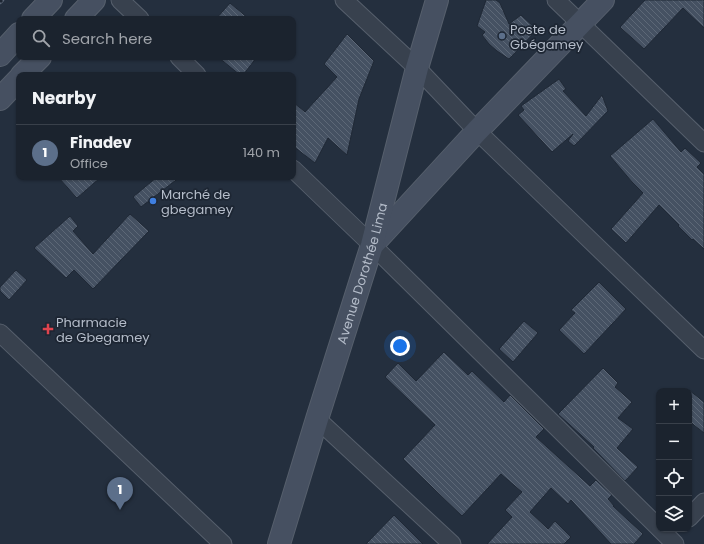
<!DOCTYPE html>
<meta charset="utf-8">
<style>
:root{--surface:#1b232e;--page:#282f3a;--text:#f1f3f6;--muted:#a0a4aa;--line:#39404a;--accent:#1a73e8}
body{margin:0;font-family:Poppins,sans-serif;background:var(--page);color:var(--text)}
.controls{position:absolute;right:12px;bottom:12px;display:grid;overflow:hidden;border-radius:8px;box-shadow:0 1px 3px #0004}
.controls button{width:36px;height:36px;display:grid;place-items:center;padding:0;border:0;border-bottom:1px solid var(--line);background:var(--surface);color:var(--text);font:20px sans-serif}
.you{position:absolute;left:400px;top:346px;width:14px;height:14px;margin:-10px;border:3px solid #fff;border-radius:50%;background:#1a73e8;box-shadow:0 0 0 6px #1a73e833}
.badge{display:grid;place-items:center;width:26px;height:26px;border-radius:50%;background:var(--accent);color:#fff;font-size:13px;font-weight:700}
.pin{position:absolute;translate:-50% -33px;filter:drop-shadow(0 1px 2px #0008)}
.pin::after{content:'';position:absolute;top:21px;width:14px;height:12px;background:inherit;clip-path:polygon(0 0,100% 0,50% 100%)}
.list{margin:0;padding:0;list-style:none}
h2{display:flex;justify-content:space-between;align-items:center;height:52px;margin:0;padding:0 16px;font-size:17px}
h2 small{font-size:13px;font-weight:400;color:var(--muted)}
.list li{display:grid;grid-template-columns:26px 1fr auto;gap:12px;align-items:center;box-sizing:border-box;height:56px;padding:0 16px;border-top:1px solid var(--line)}
.list b{display:block;font-size:15px;white-space:nowrap}
.list p{margin:0;font-size:13px;white-space:nowrap;color:var(--muted)}
.list em{font-size:13px;font-style:normal;color:var(--muted)}
.icon{flex:none;width:22px;height:22px;fill:none;stroke:currentColor;stroke-width:2;stroke-linecap:round;stroke-linejoin:round}
.map{position:relative;flex:none;width:704px;height:544px;overflow:hidden}
.search{position:absolute;background:var(--surface);box-shadow:0 1px 3px #0004;left:16px;top:16px;width:280px;height:44px;display:flex;align-items:center;gap:10px;box-sizing:border-box;padding:0 14px;border-radius:8px;color:var(--muted);font-size:15px}
.panel{position:absolute;background:var(--surface);box-shadow:0 1px 3px #0004;left:16px;top:72px;width:280px;height:108px;border-radius:8px}
.map>svg:first-child{display:block}
</style>
<div class="map">
<svg width="704" height="544" viewBox="0 0 704 544">
<defs>
<pattern id="building-back-hatch" width="6" height="6" patternUnits="userSpaceOnUse"><rect width="6" height="6" fill="#455162"/><path d="M-1 5l2 2M0 0l6 6M5-1l2 2" fill="none" stroke="#5d6877"/></pattern>
</defs>
<rect width="100%" height="100%" fill="#242f3e"/>
<!-- building -->
<g fill="url(#building-back-hatch)" stroke="#1f2835">
<path d="M 486,0 L 496,0 L 500,3 L 509,24 L 521,15 L 537,30 L 509,59 L 497,51 L 489,44 L 482,35 L 485,32 L 477,26 Z"/>
<path d="M 645,0 L 704,0 L 704,28 L 683,8 L 644,49 L 620,27 Z"/>
<path d="M 230,3 L 249,19 L 216,19 Z"/>
<path d="M 347,34 L 374,61 L 359,99 L 347,155 L 328,138 L 315,163 L 293,146 L 293,102 L 305,112 L 337,77 L 324,64 Z"/>
<path d="M 218,57 L 257,57 L 243,75 L 240,75 Z"/>
<path d="M 559,79 L 566,89 L 563,91 L 586,116 L 602,95 L 608,111 L 574,146 L 568,141 L 573,134 L 552,152 L 518,115 L 524,110 L 521,106 Z"/>
<path d="M 653,119 L 681,152 L 685,148 L 701,163 L 697,167 L 704,174 L 704,249 L 693,239 L 692,240 L 678,226 L 679,225 L 659,205 L 626,243 L 611,229 L 643,193 L 632,182 L 610,156 Z"/>
<path d="M 58,177 L 101,177 L 77,198 Z"/>
<path d="M 157,177 L 180,177 L 141,207 L 133,197 Z"/>
<path d="M 130,214 L 149,231 L 93,289 L 74,270 L 66,278 L 34,248 L 70,216 L 78,226 L 73,231 L 93,254 Z"/>
<path d="M 16,270 L 27,280 L 9,300 L 0,291 L 0,287 Z"/>
<path d="M 599,282 L 626,309 L 584,354 L 559,330 L 575,313 L 571,310 Z"/>
<path d="M 524,321 L 538,333 L 513,362 L 499,349 Z"/>
<path d="M 444,352 L 468,375 L 472,371 L 504,402 L 510,395 L 544,429 L 536,437 L 590,486 L 596,480 L 612,495 L 608,499 L 614,506 L 613,506 L 643,534 L 634,544 L 611,544 L 571,500 L 568,504 L 551,488 L 530,512 L 548,529 L 555,521 L 571,537 L 564,544 L 487,544 L 512,517 L 505,510 L 522,492 L 501,474 L 462,516 L 403,459 L 435,425 L 385,377 L 398,363 L 416,381 Z"/>
<path d="M 603,368 L 618,383 L 615,387 L 632,402 L 618,418 L 633,429 L 617,448 L 638,467 L 625,481 L 593,448 L 594,447 L 558,414 Z"/>
<path d="M 689,390 L 704,402 L 704,433 L 689,421 Z"/>
<path d="M 394,515 L 423,544 L 366,544 Z"/>
</g>
<g fill="none" stroke-linecap="round" stroke-linejoin="round">
<defs>
<g id="street">
<path d="M 120,0 L 140,19"/>
<path d="M 344,0 L 417,68 L 477,131 L 704,350"/>
<path d="M 556,0 L 704,143"/>
<path d="M 179,57 L 197,75"/>
<path d="M 293,169 L 372,245 L 659,528"/>
<path d="M 0,333 L 223,544"/>
<path d="M 317,419 L 452,544"/>
<path d="M 689,518 L 704,502"/>
<path d="M 660,529 L 675,544"/>
</g>
<g id="secondary">
<path d="M 33,19 L 51,0"/>
<path d="M 76,19 L 94,0"/>
<path d="M 0,55 L 19,34"/>
<path d="M 22,75 L 40,57"/>
<path d="M 0,99 L 19,79"/>
<path d="M 374,243 L 477,131 L 603,0"/>
<path id="s1" d="M 279,544 L 317,419 L 372,245 L 417,68 L 437,0"/>
</g>
</defs>
<!-- street casing -->
<use href="#street" stroke="#565f6c" stroke-width="19"/>
<!-- secondary casing -->
<use href="#secondary" stroke="#565f6c" stroke-width="24"/>
<!-- street -->
<use href="#street" stroke="#38414e" stroke-width="17"/>
<!-- secondary -->
<use href="#secondary" stroke="#465061" stroke-width="22"/>
<defs>
<path id="rail" d="M 0,2 L 2,0"/>
</defs>
<!-- rail casing -->
<use href="#rail" stroke="#5a6575" stroke-width="4.5"/>
<!-- rail -->
<use href="#rail" stroke="#1d2633" stroke-width="3" stroke-dasharray="9" stroke-linecap="butt"/>
</g>
<!-- markers -->
<circle fill="#5c6f8a" stroke="#1d2633" stroke-width="1.5" cx="502" cy="36" r="4"/>
<circle fill="#3f7fe0" stroke="#1d2633" stroke-width="1.5" cx="153" cy="201" r="4"/>
<path fill="#e0444e" stroke="#1d2633" stroke-width="1.5" d="M46 323h4v4h4v4h-4v4h-4v-4h-4v-4h4z"/>
<g text-anchor="middle" dominant-baseline="central" stroke-width="3.5" stroke-linejoin="round" paint-order="stroke">
<!-- poi labels -->
<g font-size="13" fill="#b4bcc9" stroke="#1d2633" text-anchor="start">
<text x="510" y="29">Poste de<tspan x="510" dy="15">Gbégamey</tspan></text>
<text x="161" y="194">Marché de<tspan x="161" dy="15">gbegamey</tspan></text>
<text x="56" y="322">Pharmacie<tspan x="56" dy="15">de Gbegamey</tspan></text>
</g>
<!-- street labels -->
<g font-size="13" fill="#b4bcc9" stroke="#1d2633">
<text stroke="none"><textPath href="#s1" startOffset="283">Avenue Dorothée Lima</textPath></text>
</g>
</g>
</svg>
<div class="controls">
<button>+</button>
<button>−</button>
<button><svg class="icon" aria-label="locate" viewBox="0 0 24 24"><circle cx="12" cy="12" r="6"/><path d="M12 2v4M12 18v4M2 12h4M18 12h4"/></svg></button>
<button><svg class="icon" aria-label="layers" viewBox="0 0 24 24"><path d="M12 4l9 5-9 5-9-5zM3 14l9 5 9-5"/></svg></button>
</div>
<div class="you"></div>
<div class="pin badge" style="left:120px;top:510px;background:#5c6f8a">1</div>
<div class="search"><svg class="icon" aria-label="search" viewBox="0 0 24 24"><circle cx="10" cy="10" r="6"/><path d="M15 15l6 6"/></svg>Search here</div>
<section class="panel">
<h2>Nearby<small></small></h2>
<ul class="list">
<li><span class="badge" style="background:#5c6f8a">1</span><div><b>Finadev</b><p>Office</p></div><em>140 m</em></li>
</ul>
</section>
</div>
